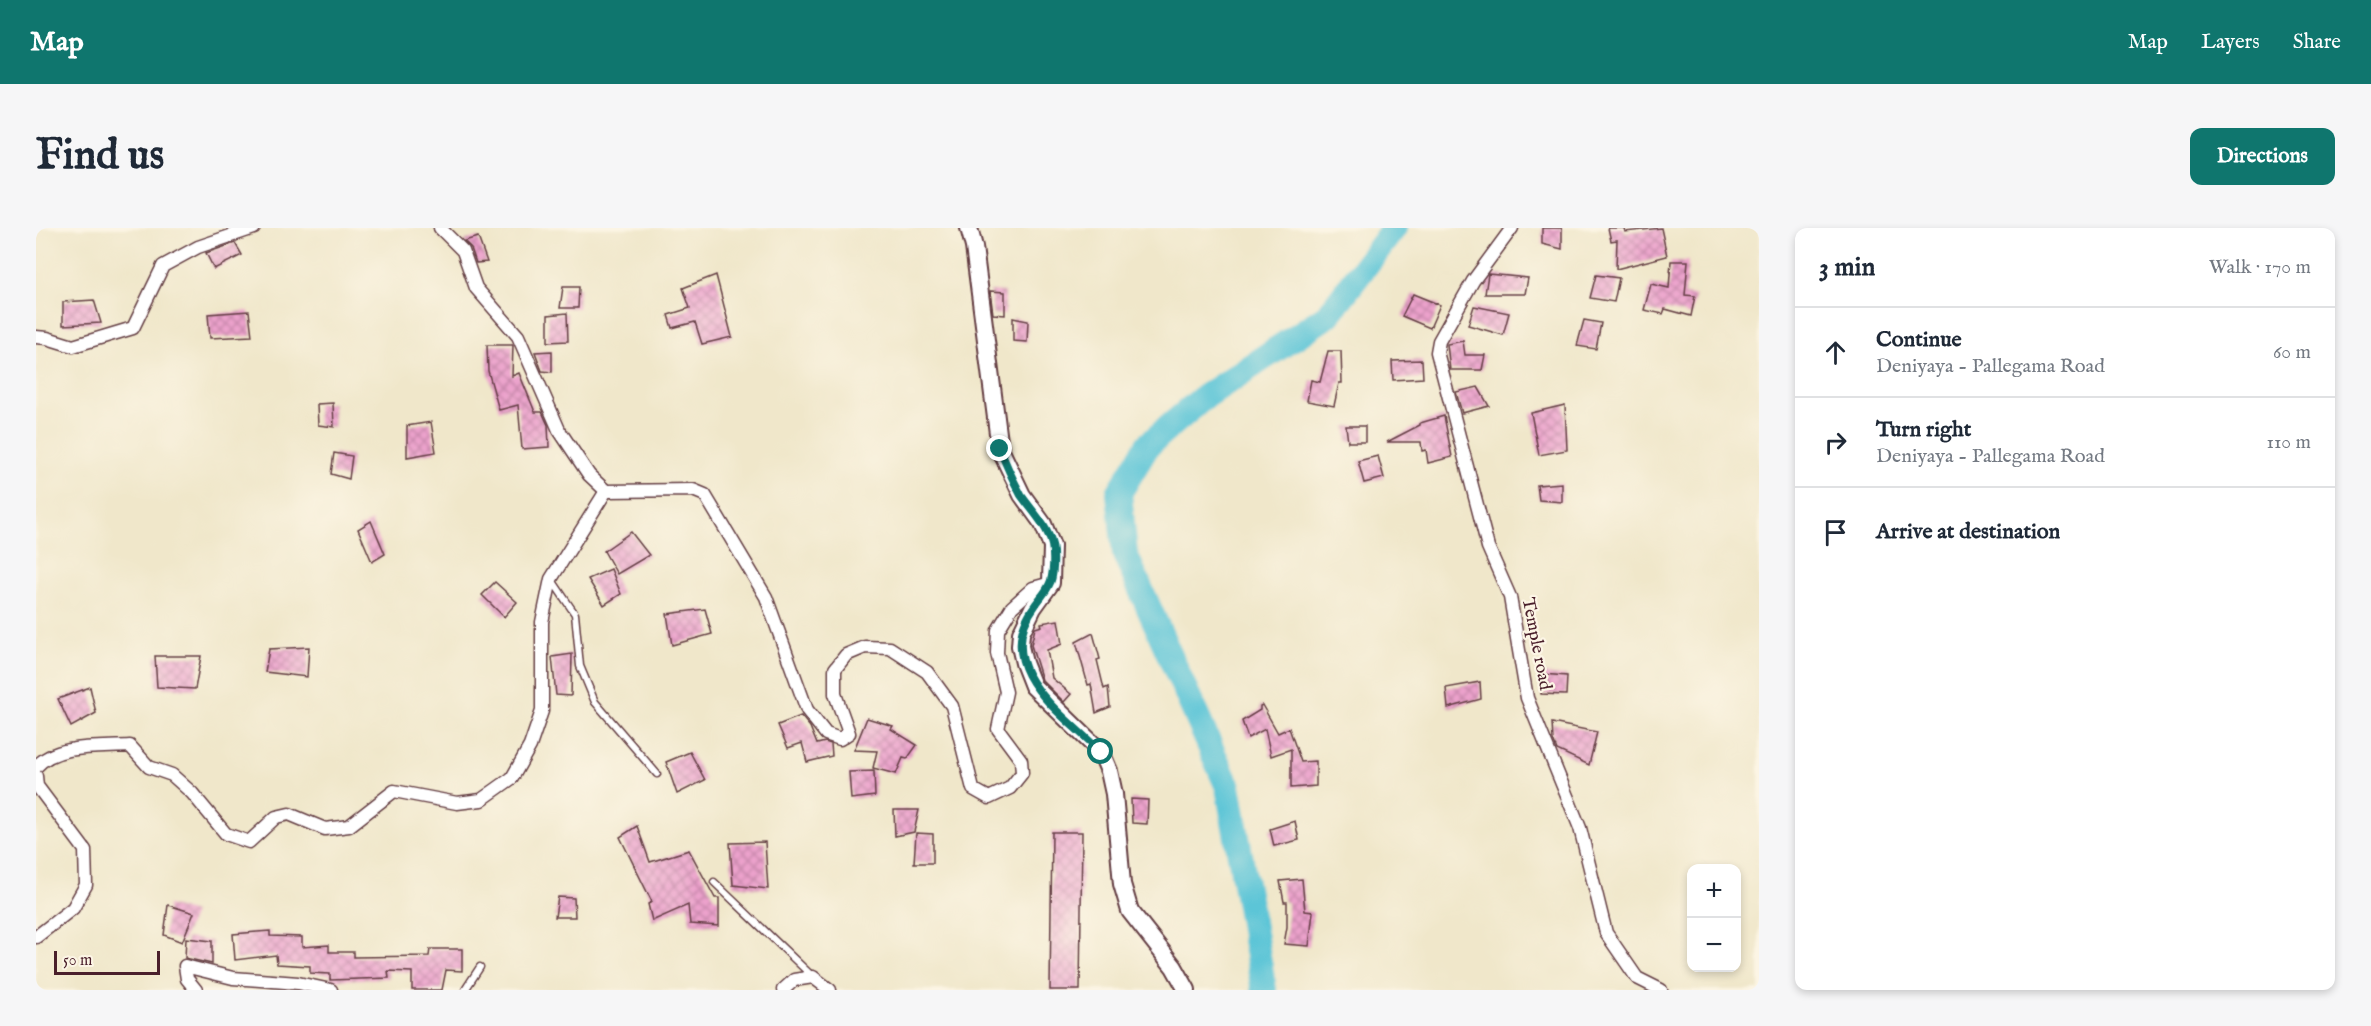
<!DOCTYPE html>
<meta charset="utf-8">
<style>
:root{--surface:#fff;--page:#f6f6f7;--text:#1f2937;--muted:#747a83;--line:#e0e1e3;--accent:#0f766e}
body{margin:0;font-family:"IM FELL English",serif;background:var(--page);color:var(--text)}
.controls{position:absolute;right:18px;bottom:18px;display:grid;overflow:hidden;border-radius:12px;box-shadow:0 3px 9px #0003}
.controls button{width:54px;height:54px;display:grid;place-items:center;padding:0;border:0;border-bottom:2px solid var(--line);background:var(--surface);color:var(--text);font:30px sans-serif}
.scale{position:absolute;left:18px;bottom:15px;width:106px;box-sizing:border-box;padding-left:6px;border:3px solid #4a1f2b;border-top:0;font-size:16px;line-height:21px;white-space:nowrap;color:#4a1f2b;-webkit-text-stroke:4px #fcf5e5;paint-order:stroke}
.stop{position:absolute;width:18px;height:18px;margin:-14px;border:4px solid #0f766e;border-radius:50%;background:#fff}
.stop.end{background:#0f766e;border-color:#fff;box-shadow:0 2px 6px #0008}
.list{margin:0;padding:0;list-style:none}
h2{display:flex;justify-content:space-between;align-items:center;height:78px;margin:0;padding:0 24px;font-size:26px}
h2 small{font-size:20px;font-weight:400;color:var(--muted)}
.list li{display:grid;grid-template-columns:39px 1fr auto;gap:18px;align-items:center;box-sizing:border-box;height:90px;padding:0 24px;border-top:2px solid var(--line)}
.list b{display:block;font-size:22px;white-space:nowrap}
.list p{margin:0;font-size:20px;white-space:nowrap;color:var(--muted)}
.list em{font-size:20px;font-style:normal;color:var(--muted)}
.icon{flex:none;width:33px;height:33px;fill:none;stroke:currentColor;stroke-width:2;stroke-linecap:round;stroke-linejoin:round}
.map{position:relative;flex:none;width:1723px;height:762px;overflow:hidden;border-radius:12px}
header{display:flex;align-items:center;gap:36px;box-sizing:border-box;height:84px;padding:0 30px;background:var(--accent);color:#fff}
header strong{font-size:28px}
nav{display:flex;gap:33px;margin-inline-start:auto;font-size:21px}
.intro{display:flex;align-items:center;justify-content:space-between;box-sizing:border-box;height:144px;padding:0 36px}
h1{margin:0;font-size:42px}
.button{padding:15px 27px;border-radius:12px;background:var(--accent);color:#fff;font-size:21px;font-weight:700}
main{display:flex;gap:36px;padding:0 36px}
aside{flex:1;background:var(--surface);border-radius:12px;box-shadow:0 3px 9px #0003}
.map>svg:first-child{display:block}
</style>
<header>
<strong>Map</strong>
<nav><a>Map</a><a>Layers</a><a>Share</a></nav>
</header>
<div class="intro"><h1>Find us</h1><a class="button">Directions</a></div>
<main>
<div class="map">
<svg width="1723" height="762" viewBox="0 0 1723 762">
<defs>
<pattern id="building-cross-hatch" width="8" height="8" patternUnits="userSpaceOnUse" patternTransform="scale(1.5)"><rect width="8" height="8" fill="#eca2cc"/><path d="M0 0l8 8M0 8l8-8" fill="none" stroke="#c183a6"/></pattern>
</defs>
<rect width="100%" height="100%" fill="#fcf5e5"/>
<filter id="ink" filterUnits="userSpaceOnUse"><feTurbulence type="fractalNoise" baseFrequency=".0167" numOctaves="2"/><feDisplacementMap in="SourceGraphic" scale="12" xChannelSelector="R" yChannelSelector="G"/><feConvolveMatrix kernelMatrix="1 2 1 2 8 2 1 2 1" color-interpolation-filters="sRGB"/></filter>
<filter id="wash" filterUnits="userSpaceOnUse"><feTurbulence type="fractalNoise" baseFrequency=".008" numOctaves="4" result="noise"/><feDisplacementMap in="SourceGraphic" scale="24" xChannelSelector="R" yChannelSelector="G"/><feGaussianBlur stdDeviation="1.35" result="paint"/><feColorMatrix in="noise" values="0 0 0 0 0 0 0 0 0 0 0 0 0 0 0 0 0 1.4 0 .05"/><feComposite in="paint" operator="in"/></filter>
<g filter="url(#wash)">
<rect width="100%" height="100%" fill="#f0e7ca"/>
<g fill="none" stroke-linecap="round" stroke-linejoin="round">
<!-- river -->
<path stroke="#5cc5d7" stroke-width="26" d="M 1228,762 L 1192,559 L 1089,326 L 1083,265 L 1112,217 L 1167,170 L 1292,87 L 1358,0"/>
</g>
<g id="blocks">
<!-- building -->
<g fill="url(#building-cross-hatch)">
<path d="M 1506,0 L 1526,0 L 1526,21 L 1506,16 Z"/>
<path d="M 1572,0 L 1588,0 L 1589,4 L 1625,0 L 1631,28 L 1580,41 L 1581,12 L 1575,13 Z"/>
<path d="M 442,9 L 451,34 L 440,35 L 435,20 L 428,13 Z"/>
<path d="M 199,15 L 206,27 L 178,41 L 170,25 Z"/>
<path d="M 1635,33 L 1652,33 L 1649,67 L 1659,68 L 1655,88 L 1629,81 L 1627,86 L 1608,82 L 1615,56 L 1633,60 Z"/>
<path d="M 1452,46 L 1492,50 L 1489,66 L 1449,66 Z"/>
<path d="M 680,47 L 696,109 L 666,116 L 659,94 L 636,100 L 632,87 L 654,80 L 647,60 Z"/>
<path d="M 1560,47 L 1583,50 L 1578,74 L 1554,70 Z"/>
<path d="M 527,59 L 543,59 L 542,80 L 524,80 Z"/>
<path d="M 954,63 L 969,64 L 969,87 L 957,86 Z"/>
<path d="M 1377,66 L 1404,77 L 1394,100 L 1366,88 Z"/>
<path d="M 58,72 L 65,95 L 27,97 L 27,74 Z"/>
<path d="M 1438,78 L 1473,85 L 1467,107 L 1432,97 Z"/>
<path d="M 213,83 L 216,108 L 174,110 L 172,86 Z"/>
<path d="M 531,85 L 532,113 L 512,114 L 512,87 Z"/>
<path d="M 977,90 L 992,93 L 991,114 L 977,113 Z"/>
<path d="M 1548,92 L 1565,95 L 1560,121 L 1541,118 Z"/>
<path d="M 1427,113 L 1429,127 L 1449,127 L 1446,142 L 1414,142 L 1411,116 Z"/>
<path d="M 451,117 L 477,117 L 476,148 L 483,145 L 499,184 L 506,184 L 512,197 L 513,219 L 486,221 L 482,177 L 463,182 L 452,143 Z"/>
<path d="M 516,123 L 516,144 L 506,143 L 499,124 Z"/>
<path d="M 1292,123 L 1305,123 L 1306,155 L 1303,155 L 1298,178 L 1271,173 L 1275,152 L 1284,154 Z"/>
<path d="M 1386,132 L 1387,150 L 1357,152 L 1356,133 Z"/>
<path d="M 1442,159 L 1453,178 L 1426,185 L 1420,164 Z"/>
<path d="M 297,175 L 298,199 L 282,197 L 281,176 Z"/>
<path d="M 1529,177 L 1531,222 L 1503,227 L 1495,185 Z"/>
<path d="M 1408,188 L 1416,229 L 1392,235 L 1390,222 L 1386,223 L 1385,214 L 1351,214 L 1384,197 L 1384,195 Z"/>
<path d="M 395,194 L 400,224 L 371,229 L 371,198 Z"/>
<path d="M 1310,198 L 1329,198 L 1329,214 L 1312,214 Z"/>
<path d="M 298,225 L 316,228 L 313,251 L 295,246 Z"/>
<path d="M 1342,228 L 1348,250 L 1328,255 L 1322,233 Z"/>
<path d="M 1526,255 L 1526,274 L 1503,272 L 1501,257 Z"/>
<path d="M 335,293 L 349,326 L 336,334 L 322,301 Z"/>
<path d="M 595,304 L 613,327 L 581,346 L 568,323 Z"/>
<path d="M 575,341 L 585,366 L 568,377 L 552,351 Z"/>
<path d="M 459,354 L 481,374 L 468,389 L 446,367 Z"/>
<path d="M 669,381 L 676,406 L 636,417 L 631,386 Z"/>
<path d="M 1022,392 L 1026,416 L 1011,422 L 1016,450 L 1035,466 L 1028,474 L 1006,452 L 995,417 L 999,400 L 1006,398 L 1005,395 Z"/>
<path d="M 1057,405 L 1064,431 L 1061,432 L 1068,461 L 1072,459 L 1074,479 L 1060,485 L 1055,456 L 1052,457 L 1040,414 Z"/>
<path d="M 273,419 L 271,449 L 229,444 L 233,421 Z"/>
<path d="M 536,426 L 535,468 L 520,467 L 516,429 Z"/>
<path d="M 119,428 L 165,428 L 159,461 L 121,459 Z"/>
<path d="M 1506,446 L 1531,448 L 1530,467 L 1505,466 Z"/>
<path d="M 1444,454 L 1445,471 L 1412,480 L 1410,460 Z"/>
<path d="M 54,459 L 60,485 L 35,499 L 22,471 Z"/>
<path d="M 1226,477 L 1242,505 L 1253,500 L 1265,534 L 1280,533 L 1280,558 L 1255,560 L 1255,521 L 1235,528 L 1229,501 L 1212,510 L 1206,493 L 1224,482 L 1224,478 Z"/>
<path d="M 765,488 L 774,499 L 781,516 L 789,514 L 795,516 L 796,528 L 771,534 L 766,515 L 752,520 L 742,497 Z"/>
<path d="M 831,490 L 857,498 L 855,501 L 881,517 L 871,531 L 867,530 L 860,546 L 837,540 L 841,523 L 818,522 Z"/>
<path d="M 1516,495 L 1561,504 L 1553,537 L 1521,522 L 1517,512 Z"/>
<path d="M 654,524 L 669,552 L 641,566 L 630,534 Z"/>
<path d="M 838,543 L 839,568 L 815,571 L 813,544 Z"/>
<path d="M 1095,571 L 1112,572 L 1111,596 L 1096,595 Z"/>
<path d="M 858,582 L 883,582 L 878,604 L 859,608 Z"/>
<path d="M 1259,593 L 1263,612 L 1238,618 L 1234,601 Z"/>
<path d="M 601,598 L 614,634 L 653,622 L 679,670 L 683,670 L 683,698 L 654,696 L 652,677 L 616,693 L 612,676 L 616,674 L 584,609 Z"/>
<path d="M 1016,604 L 1046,604 L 1044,762 L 1014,762 Z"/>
<path d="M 880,605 L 897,606 L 897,635 L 878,635 Z"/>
<path d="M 729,614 L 732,661 L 697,657 L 694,615 Z"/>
<path d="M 1266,651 L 1269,683 L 1277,684 L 1273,718 L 1248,716 L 1251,699 L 1251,674 L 1248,674 L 1244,653 Z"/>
<path d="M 522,669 L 538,670 L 539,689 L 519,689 Z"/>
<path d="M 132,677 L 158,685 L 146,714 L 128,707 Z"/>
<path d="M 234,703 L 234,708 L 266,709 L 266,719 L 293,717 L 293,724 L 318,724 L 318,729 L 393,728 L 394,721 L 426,721 L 426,743 L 410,742 L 406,762 L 376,762 L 376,744 L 352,743 L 353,750 L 294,752 L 294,746 L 274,745 L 274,738 L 241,736 L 240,727 L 199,732 L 197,706 Z"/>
<path d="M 150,710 L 176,713 L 176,736 L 149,730 Z"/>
</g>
</g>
</g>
<g filter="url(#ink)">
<use href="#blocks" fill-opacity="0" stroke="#633d43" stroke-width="1.5"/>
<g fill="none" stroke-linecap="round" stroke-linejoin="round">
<defs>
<g id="service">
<path d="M 516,352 L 539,386 L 544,438 L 559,474 L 621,546"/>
<path d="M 678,654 L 777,749"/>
<path d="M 429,762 L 444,739"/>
</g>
<g id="minor">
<path d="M 404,0 L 427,23 L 440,60 L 482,108 L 523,202 L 553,247 L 570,263 L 657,262 L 669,267 L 730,369 L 771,482 L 790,506 L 804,511 L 813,505 L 799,466 L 799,441 L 810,427 L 829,419 L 854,420 L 891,444 L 916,478 L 937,561 L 953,570 L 974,560 L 986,545 L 985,532 L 962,501 L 970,464 L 961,425 L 962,402 L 976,379 L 997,360 L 1015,355"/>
<path d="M 1476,0 L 1437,53 L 1403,113 L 1401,124 L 1452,319 L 1474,369 L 1491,470 L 1544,600 L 1570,705 L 1601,750 L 1625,762"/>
<path d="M 0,109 L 11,110 L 37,118 L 97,100 L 127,38 L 162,19 L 218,0"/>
<path d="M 0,539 C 20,515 66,520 94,518 L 113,539 L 136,547 L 156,565 L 190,606 L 213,614 L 240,589 L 253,586 L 289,601 L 313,598 L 358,563 L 421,575 L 445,572 L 476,550 L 494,518 L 506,483 L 506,394 L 515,351 L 570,263"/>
<path d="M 0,548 L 1,558 L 49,622 L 50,657 L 37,680 L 0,709"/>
<path d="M 160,762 L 151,751 L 149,738 L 197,750 L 262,755 L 295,762"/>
<path d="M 747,762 L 758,752 L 777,749 L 794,762"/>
</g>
<path id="secondary" d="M 933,0 L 938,19 L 964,221 L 986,267 L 1007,296 L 1016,318 L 1015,355 L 997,380 L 985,405 L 984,418 L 988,435 L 997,458 L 1065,524 L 1073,543 L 1078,566 L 1086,656 L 1094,683 L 1138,739 L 1151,762"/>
</defs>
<!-- service casing -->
<use href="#service" stroke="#633d43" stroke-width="9"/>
<!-- minor casing -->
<use href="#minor" stroke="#633d43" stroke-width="15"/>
<!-- secondary casing -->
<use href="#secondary" stroke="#633d43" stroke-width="20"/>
<!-- service -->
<use href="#service" stroke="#fff" stroke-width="6"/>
<!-- minor -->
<use href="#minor" stroke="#fff" stroke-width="12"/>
<!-- secondary -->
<use href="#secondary" stroke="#fff" stroke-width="16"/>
</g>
</g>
<g fill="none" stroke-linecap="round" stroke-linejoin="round" filter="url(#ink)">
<!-- route -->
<path stroke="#0f766e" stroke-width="8" d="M 964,221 C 970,237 977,252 985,267 C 996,283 1011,297 1016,317 C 1018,327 1018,349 1013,357 C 1010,364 1004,370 1000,376 C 953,439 1025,484 1065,524"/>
</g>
<g text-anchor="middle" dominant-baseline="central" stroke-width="4.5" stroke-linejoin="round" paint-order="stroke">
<!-- street labels -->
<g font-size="18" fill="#4a1f2b" stroke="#fcf5e5">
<text transform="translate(1500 416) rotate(79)">Temple road</text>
</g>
</g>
</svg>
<div class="controls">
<button>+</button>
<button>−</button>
</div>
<div class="scale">50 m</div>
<div class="stop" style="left:1065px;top:524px"></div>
<div class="stop end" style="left:964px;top:221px"></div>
</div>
<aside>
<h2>3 min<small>Walk · 170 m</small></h2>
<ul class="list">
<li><svg class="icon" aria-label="ahead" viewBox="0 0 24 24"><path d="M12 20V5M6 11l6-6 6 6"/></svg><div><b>Continue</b><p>Deniyaya - Pallegama Road</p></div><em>60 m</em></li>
<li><svg class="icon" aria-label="right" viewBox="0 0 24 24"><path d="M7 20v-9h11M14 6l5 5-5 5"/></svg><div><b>Turn right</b><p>Deniyaya - Pallegama Road</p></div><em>110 m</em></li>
<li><svg class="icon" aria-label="arrive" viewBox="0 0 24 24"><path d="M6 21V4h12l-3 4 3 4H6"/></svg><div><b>Arrive at destination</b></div></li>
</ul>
</aside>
</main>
